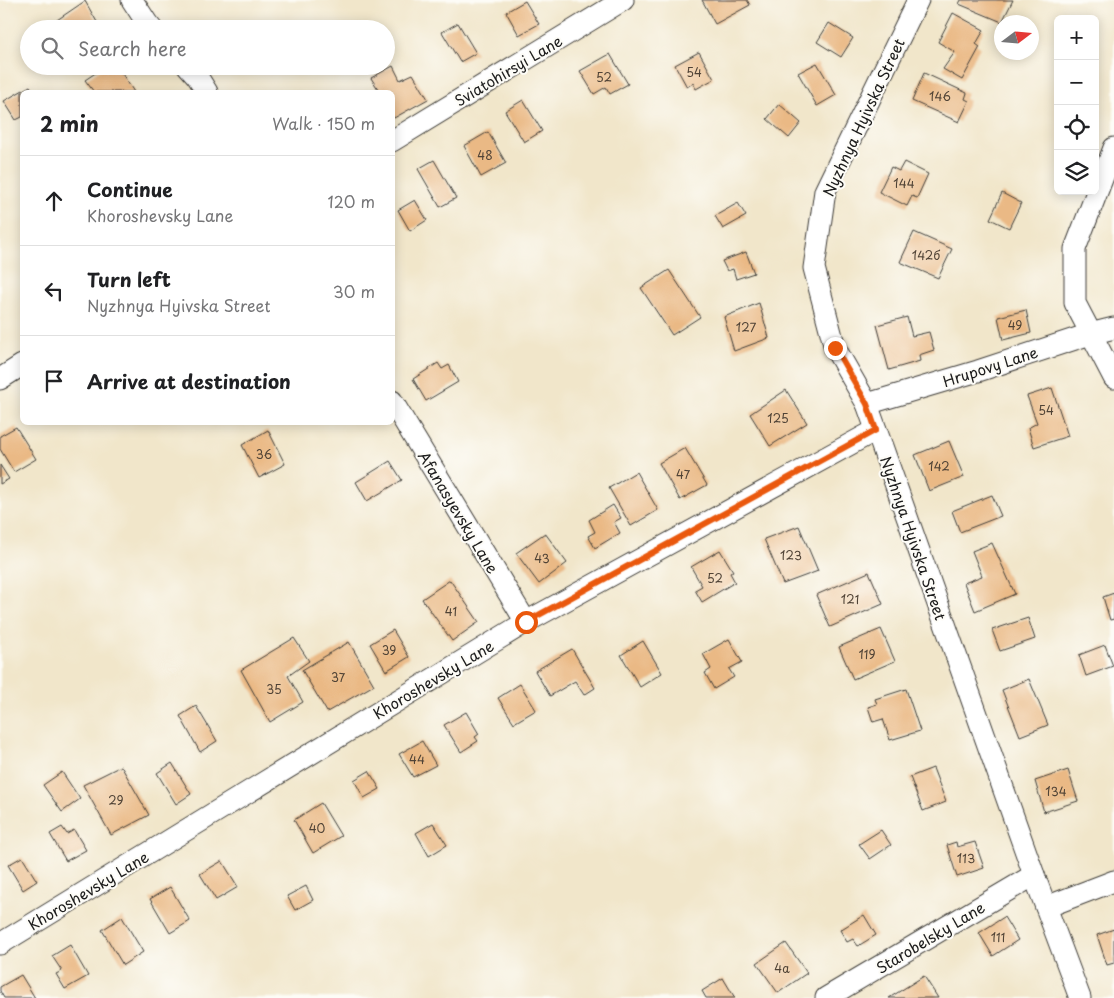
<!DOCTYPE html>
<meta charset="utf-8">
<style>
:root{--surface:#fff;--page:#f6f6f6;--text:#202124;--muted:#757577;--line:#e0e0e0}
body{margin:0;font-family:"Playpen Sans",sans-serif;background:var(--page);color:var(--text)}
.controls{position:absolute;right:15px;top:15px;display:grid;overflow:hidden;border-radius:8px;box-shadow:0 2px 12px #0003}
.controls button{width:45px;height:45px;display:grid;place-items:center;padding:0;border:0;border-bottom:1px solid var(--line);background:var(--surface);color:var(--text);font:25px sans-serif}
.compass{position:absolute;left:994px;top:15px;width:45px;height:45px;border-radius:50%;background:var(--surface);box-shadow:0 2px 12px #0003;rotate:74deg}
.stop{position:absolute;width:15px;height:15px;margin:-11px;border:4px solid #ea580c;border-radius:50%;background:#fff}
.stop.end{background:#ea580c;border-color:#fff;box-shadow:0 1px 5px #0008}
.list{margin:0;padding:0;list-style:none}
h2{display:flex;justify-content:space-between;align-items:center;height:65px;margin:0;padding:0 20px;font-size:21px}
h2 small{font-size:16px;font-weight:400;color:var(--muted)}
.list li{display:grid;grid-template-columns:32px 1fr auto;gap:15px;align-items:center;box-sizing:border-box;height:90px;padding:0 20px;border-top:1px solid var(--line)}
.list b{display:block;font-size:19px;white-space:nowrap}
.list p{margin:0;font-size:16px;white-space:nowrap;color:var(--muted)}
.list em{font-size:16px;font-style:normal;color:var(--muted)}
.icon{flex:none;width:28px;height:28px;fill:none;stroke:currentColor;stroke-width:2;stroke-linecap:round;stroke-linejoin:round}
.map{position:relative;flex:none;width:1114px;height:998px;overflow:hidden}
.search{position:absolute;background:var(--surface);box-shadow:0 2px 12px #0003;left:20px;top:20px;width:375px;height:55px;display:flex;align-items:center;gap:12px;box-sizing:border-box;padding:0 18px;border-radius:28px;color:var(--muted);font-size:19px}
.panel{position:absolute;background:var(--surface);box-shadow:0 2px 12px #0003;left:20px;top:90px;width:375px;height:335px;border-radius:8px}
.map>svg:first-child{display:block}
</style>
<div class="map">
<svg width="1114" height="998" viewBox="0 0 1114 998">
<rect width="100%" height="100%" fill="#fdfcf7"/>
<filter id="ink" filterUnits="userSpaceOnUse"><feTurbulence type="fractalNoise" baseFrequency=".02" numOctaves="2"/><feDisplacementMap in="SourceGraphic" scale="10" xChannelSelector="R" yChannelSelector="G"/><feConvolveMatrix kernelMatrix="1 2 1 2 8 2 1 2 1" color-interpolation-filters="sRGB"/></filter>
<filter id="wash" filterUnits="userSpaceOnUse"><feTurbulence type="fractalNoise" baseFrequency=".0096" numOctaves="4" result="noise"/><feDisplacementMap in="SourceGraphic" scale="20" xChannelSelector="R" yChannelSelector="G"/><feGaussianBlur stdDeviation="1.12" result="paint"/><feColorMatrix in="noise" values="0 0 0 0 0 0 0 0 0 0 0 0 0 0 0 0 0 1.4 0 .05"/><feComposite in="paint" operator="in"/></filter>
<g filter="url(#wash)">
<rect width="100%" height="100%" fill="#f1e6ca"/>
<g id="blocks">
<!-- building -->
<g fill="#eab985">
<path d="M 702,0 L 747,0 L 750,5 L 715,24 Z"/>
<path d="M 961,0 L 1013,0 L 1002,22 L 959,4 Z"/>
<path d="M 85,1 L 101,29 L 62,29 L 57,20 Z"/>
<path d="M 525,1 L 539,24 L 519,35 L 506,12 Z"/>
<path d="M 953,13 L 984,30 L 976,44 L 980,47 L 962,80 L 943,69 L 955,52 L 938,42 Z"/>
<path d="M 458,23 L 476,53 L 460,62 L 442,32 Z"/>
<path d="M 829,23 L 853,38 L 841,57 L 817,42 Z"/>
<path d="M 699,52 L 714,79 L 696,89 L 693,83 L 687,87 L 675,65 Z"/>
<path d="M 610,54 L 628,84 L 610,94 L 606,87 L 594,94 L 580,71 Z"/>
<path d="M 817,63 L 836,95 L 817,106 L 798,73 Z"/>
<path d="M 106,66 L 117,66 L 134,92 L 94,92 L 85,80 Z"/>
<path d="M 393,66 L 400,80 L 413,74 L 428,99 L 394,118 L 392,115 L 392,92 L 380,92 L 371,78 Z"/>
<path d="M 924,73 L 967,93 L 965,99 L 969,101 L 959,122 L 912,101 Z"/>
<path d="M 30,86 L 34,92 L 22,92 L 22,117 L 16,120 L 4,101 Z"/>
<path d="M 523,100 L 542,131 L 524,142 L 505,111 Z"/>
<path d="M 779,104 L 801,123 L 789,138 L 767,119 Z"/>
<path d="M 488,132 L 506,163 L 481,177 L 464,146 Z"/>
<path d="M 434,160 L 456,198 L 440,207 L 418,169 Z"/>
<path d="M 904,162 L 928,174 L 917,198 L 912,196 L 907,206 L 879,192 L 891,167 L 899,171 Z"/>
<path d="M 1002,193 L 1021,203 L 1009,228 L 990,219 Z"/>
<path d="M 415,200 L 427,220 L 410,231 L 398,210 Z"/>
<path d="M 738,203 L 746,216 L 723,229 L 715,216 Z"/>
<path d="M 914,232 L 952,249 L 938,278 L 900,262 Z"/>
<path d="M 746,252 L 754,273 L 736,279 L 733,269 L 727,271 L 722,261 Z"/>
<path d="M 669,270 L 700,317 L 672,335 L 641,288 Z"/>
<path d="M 759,303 L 769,338 L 734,351 L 724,317 Z"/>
<path d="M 1026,310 L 1031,333 L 1003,340 L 998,317 Z"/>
<path d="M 907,317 L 912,336 L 929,332 L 934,350 L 919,355 L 920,361 L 889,370 L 877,325 Z"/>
<path d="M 438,363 L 442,369 L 449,365 L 458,382 L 426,401 L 413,379 Z"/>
<path d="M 1052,388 L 1068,436 L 1034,447 L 1028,428 L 1037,423 L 1027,396 Z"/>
<path d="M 786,390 L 807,423 L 770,446 L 750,414 Z"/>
<path d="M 16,427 L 36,459 L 14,472 L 0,449 L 0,436 Z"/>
<path d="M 268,430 L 285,464 L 259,478 L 242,445 Z"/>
<path d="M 949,441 L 964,477 L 929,491 L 915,455 Z"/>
<path d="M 685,448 L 707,485 L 680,500 L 659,463 Z"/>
<path d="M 390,461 L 402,480 L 367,501 L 356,482 Z"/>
<path d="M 0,465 L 9,479 L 0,484 Z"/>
<path d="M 636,472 L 658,510 L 631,526 L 609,488 Z"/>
<path d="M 992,495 L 1001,516 L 960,532 L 952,511 Z"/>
<path d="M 613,505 L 621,518 L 614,522 L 620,533 L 595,548 L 588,536 L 595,532 L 589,520 Z"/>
<path d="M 799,526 L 818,571 L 783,584 L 764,539 Z"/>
<path d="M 545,533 L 567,563 L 539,584 L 516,553 Z"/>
<path d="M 992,543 L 1015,594 L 975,611 L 964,583 L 982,576 L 972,551 Z"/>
<path d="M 720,550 L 733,571 L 730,573 L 735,582 L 702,602 L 695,590 L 702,586 L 691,567 Z"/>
<path d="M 869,572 L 883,604 L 830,627 L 816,595 Z"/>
<path d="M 450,580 L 479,622 L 452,641 L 422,599 Z"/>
<path d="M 1114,593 L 1114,619 L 1110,620 L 1103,597 Z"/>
<path d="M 1028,618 L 1035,639 L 1000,651 L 992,630 Z"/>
<path d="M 881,629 L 895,661 L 853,679 L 839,647 Z"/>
<path d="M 393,630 L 409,657 L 386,671 L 370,644 Z"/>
<path d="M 294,638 L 309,661 L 288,676 L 303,702 L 270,722 L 241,670 Z"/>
<path d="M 729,639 L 742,662 L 729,669 L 734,677 L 714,689 L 705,673 L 711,669 L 703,654 Z"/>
<path d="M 643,641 L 662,673 L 640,687 L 621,655 Z"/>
<path d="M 349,642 L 374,685 L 327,712 L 302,670 Z"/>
<path d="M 1105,645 L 1113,666 L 1086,676 L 1079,655 Z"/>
<path d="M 572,649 L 595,688 L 584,695 L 575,681 L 550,696 L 535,671 Z"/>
<path d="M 1029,679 L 1048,725 L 1020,736 L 1002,690 Z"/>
<path d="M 520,684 L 536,710 L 514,723 L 498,698 Z"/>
<path d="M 906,689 L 920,731 L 890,740 L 883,719 L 873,722 L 868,707 L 877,704 L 875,699 Z"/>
<path d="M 196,706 L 217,741 L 200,752 L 180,716 Z"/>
<path d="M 466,712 L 479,734 L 475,737 L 478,741 L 461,752 L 444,725 Z"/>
<path d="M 422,741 L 436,765 L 413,777 L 399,754 Z"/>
<path d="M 172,763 L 191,794 L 176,804 L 157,773 Z"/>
<path d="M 121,766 L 149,815 L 111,835 L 83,785 Z"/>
<path d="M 933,768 L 946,802 L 923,811 L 910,777 Z"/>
<path d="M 1068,770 L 1078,801 L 1044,812 L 1035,781 Z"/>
<path d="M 369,771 L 380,789 L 364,798 L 354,780 Z"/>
<path d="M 62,772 L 80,799 L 62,812 L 43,785 Z"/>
<path d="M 321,803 L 341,836 L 313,853 L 294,820 Z"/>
<path d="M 433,823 L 447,845 L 429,856 L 416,833 Z"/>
<path d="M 62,827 L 67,834 L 74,830 L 86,850 L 66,861 L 50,834 Z"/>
<path d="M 881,830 L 891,845 L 870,859 L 859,844 Z"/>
<path d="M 956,842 L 957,847 L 975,842 L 984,868 L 957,877 L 947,845 Z"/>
<path d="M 22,857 L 37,881 L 23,890 L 8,865 Z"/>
<path d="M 222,861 L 238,887 L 216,900 L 200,874 Z"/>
<path d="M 306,886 L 313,900 L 295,910 L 287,896 Z"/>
<path d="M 170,887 L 190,921 L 170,933 L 150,899 Z"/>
<path d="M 864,915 L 876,935 L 858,946 L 853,939 L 847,942 L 840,930 Z"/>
<path d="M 122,917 L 143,952 L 123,965 L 102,930 Z"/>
<path d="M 1004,917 L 1018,940 L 993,956 L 979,933 Z"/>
<path d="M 1114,929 L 1114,963 L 1107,965 L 1097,935 Z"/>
<path d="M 786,943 L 807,973 L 778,993 L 757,963 Z"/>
<path d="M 70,945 L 88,976 L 65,989 L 56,974 L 62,971 L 52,956 Z"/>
<path d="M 21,975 L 35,998 L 4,998 L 0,991 L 0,987 Z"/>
<path d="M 924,976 L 938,998 L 889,998 Z"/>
<path d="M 723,978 L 735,998 L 706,998 L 702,991 Z"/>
</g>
</g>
</g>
<g filter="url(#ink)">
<use href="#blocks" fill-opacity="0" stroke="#3c3a36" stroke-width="1"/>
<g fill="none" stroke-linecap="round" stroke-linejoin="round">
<defs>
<g id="minor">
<path d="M 132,0 L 147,23 L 152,29"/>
<path d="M 918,0 L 825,191 L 814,268 L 835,348 L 867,404 L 1034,875 L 1080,998"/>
<path d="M 188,66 L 197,76 L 207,92"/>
<path d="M 392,141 L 623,0"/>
<path d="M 1114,148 L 1075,249 L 1075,303 L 1114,378"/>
<path d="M 0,379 L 22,365"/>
<path d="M 392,401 L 526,622"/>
<path d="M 867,404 L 978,371 L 1090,334 L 1114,328"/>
<path d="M 1046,907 L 1114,881"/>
<path d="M 0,944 L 526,622 L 876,430"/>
<path d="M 826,998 L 1034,875"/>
</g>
</defs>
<!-- minor casing -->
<use href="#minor" stroke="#3c3a36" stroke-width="23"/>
<!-- minor -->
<use href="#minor" stroke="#fff" stroke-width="21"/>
</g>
</g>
<g fill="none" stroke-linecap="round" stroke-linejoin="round" filter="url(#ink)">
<!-- route -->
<path stroke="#ea580c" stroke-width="6" d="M 526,622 L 876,430 L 867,404 L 835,348"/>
</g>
<g text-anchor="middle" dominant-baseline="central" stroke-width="4" stroke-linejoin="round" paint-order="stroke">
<!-- number labels -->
<g font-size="12" fill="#504336">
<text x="694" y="72">54</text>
<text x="604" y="77">52</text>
<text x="940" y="96">146</text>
<text x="485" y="155">48</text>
<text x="904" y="183">144</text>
<text x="926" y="255">142б</text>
<text x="1015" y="325">49</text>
<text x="746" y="327">127</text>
<text x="1046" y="410">54</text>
<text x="778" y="418">125</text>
<text x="264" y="454">36</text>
<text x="939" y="466">142</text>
<text x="683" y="474">47</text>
<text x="791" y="555">123</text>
<text x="542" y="558">43</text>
<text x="715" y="578">52</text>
<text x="850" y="599">121</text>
<text x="451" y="611">41</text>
<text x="389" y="650">39</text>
<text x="867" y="654">119</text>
<text x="338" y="677">37</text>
<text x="274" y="689">35</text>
<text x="417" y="759">44</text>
<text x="1056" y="791">134</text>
<text x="116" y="800">29</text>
<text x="317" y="828">40</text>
<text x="966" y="858">113</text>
<text x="998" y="937">111</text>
<text x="782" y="968">4а</text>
</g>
<!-- street labels -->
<g font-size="15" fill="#1c1c1c" stroke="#fdfcf7">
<text transform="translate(508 70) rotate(-31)">Sviatohirsyi Lane</text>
<text transform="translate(863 117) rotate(-65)">Nyzhnya Hyivska Street</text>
<text transform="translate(990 366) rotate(-18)">Hrupovy Lane</text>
<text transform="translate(459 512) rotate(59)">Afanasyevsky Lane</text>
<text transform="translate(914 538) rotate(71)">Nyzhnya Hyivska Street</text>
<text transform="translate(433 679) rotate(-31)">Khoroshevsky Lane</text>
<text transform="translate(88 890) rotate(-31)">Khoroshevsky Lane</text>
<text transform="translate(930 937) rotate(-31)">Starobelsky Lane</text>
</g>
</g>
</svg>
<div class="controls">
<button>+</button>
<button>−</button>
<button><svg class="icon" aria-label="locate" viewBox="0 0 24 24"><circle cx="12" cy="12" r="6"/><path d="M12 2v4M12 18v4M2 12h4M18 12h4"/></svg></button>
<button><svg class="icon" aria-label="layers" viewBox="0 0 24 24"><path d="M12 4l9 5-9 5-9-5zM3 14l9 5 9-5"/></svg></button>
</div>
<svg class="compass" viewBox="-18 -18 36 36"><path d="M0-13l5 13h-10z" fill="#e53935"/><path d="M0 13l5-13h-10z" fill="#757577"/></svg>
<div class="stop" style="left:526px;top:622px"></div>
<div class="stop end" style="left:835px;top:348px"></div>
<div class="search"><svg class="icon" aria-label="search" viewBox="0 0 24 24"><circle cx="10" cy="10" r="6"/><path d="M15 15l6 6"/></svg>Search here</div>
<section class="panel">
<h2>2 min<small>Walk · 150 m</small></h2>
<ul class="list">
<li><svg class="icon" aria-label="ahead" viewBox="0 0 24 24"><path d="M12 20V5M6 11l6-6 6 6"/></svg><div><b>Continue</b><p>Khoroshevsky Lane</p></div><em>120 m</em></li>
<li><svg class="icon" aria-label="left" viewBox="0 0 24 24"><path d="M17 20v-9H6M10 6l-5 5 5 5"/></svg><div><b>Turn left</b><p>Nyzhnya Hyivska Street</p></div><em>30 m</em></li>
<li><svg class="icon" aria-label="arrive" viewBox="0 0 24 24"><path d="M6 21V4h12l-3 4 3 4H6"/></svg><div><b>Arrive at destination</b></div></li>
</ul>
</section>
</div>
